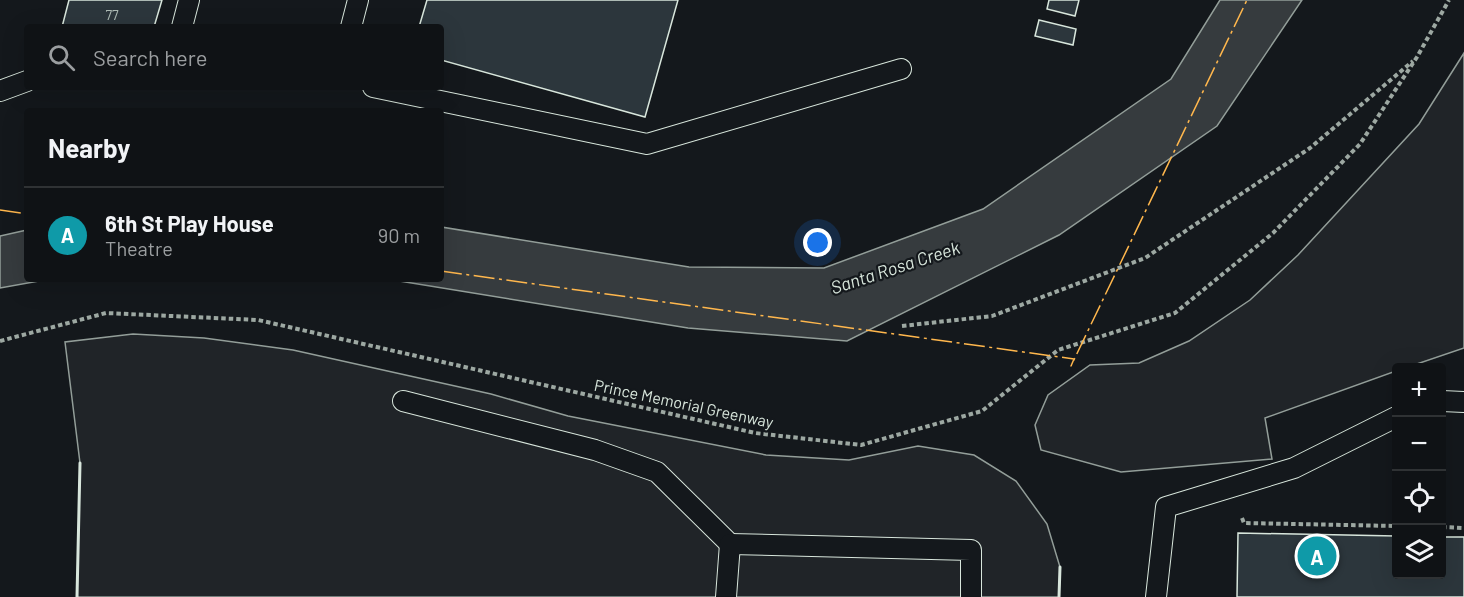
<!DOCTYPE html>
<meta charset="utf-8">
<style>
:root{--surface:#0f1215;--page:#1d2022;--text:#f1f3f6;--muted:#9b9ea0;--line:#2f3234;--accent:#ffb74d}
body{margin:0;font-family:Barlow,sans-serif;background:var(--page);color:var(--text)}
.controls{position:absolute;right:18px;bottom:18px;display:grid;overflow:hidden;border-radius:6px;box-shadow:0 6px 24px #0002}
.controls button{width:54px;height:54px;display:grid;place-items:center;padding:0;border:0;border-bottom:2px solid var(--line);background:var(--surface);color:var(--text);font:30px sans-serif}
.you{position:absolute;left:818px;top:243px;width:21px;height:21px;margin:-15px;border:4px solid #fff;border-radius:50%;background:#1a73e8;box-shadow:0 0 0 9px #1a73e833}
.badge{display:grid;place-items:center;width:39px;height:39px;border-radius:50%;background:var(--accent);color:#fff;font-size:20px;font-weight:700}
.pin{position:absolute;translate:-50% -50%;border:3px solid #fff;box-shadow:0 2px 6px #0006}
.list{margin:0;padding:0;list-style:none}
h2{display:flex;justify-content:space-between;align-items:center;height:78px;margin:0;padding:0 24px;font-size:26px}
h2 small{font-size:20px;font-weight:400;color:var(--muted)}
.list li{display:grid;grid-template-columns:39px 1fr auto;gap:18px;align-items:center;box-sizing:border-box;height:96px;padding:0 24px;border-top:2px solid var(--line)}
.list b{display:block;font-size:22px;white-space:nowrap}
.list p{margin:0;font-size:20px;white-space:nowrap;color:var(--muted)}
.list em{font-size:20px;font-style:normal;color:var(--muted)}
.icon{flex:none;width:33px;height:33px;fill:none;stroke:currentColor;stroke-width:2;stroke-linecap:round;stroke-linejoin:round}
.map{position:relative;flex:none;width:1464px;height:597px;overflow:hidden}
.search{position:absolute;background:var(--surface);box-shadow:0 6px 24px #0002;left:24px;top:24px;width:420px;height:66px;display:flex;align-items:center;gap:15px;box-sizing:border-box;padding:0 21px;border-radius:6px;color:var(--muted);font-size:22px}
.panel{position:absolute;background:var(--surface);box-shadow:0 6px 24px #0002;left:24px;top:108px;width:420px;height:174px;border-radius:6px}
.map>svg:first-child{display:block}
</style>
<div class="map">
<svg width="1464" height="597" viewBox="0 0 1464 597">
<rect width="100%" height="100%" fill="#14181c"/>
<!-- green -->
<g fill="#202428" stroke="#939e99" stroke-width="1.5">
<path d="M 1464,53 L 1464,348 L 1408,367 L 1396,368 L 1396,371 L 1265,418 L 1272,459 L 1121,472 L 1041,450 L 1035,425 L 1048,395 L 1090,365 L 1139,363 L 1189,341 L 1250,300 L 1298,255 L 1419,124 Z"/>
<path d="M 133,334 L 204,338 L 293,350 L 491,394 L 568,416 L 766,455 L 849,460 L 918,446 L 974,455 L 1016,481 L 1047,524 L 1060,567 L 1059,597 L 77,597 L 80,463 L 65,342 Z"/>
</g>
<!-- water -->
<g fill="#363b3e" stroke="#939e99" stroke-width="1.5">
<path d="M 1220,0 L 1302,0 L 1217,126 L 1059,235 L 847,341 L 688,328 L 387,279 L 441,279 L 441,227 L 689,267 L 824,268 L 983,209 L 1171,79 Z"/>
<path d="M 27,230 L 27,279 L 50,279 L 0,288 L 0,236 Z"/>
</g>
<!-- building -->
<g fill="#2c363c" stroke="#d8e6dc" stroke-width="1.5">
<path d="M 69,0 L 162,0 L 154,27 L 62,27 Z"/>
<path d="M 427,0 L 678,0 L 645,117 L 441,60 L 441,27 L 419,27 Z"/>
<path d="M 1049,0 L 1079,0 L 1075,16 L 1047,9 Z"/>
<path d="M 1039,20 L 1076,29 L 1073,45 L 1035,36 Z"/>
<path d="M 1238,533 L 1396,536 L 1396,574 L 1442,574 L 1442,537 L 1464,537 L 1464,597 L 1237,597 Z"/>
</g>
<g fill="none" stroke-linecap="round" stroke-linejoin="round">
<defs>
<g id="service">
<path d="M 182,27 L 189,0"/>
<path d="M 351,27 L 358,0"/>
<path d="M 373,87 L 647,144 L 901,69"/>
<path d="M 0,91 L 27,81"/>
<path d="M 403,401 L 595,450 L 657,472 L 730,544"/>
<path d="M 1442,401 L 1464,402"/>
<path d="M 726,597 L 730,544 L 971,550 L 971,597"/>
<path d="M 1156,597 L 1166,507 L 1294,468 L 1396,417"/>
</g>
</defs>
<!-- service casing -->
<use href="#service" stroke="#d8e6dc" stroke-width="22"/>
<!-- path -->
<g stroke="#9da8a2" stroke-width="4" stroke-dasharray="4.5 3" stroke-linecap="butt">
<path d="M 902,326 L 992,316 L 1145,258 L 1310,148 L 1413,61"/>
<path d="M 0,341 L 106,313 L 258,320 L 755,433 L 861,445 L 982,411 L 1058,350 L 1175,313 L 1273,233 L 1360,144 L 1417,57 L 1449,0"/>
<path d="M 1242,518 L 1244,523 L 1396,526"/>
<path d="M 1442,527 L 1464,528"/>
</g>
<!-- service -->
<use href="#service" stroke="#14181c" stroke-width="20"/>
<!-- wall -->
<g stroke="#d8e6dc" stroke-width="3">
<path d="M 77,597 L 80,463"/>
<path d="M 1059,597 L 1060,567"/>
</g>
<!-- power -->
<g stroke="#ffb74d" stroke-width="1.5" stroke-dasharray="21 4.5 3 4.5" stroke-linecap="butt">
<path d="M 0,210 L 27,214"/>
<path d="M 441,271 L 1074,359 L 1071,366 L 1247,0"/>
</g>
</g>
<g text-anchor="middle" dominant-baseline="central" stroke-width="4.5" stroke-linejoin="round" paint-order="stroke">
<!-- number labels -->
<g font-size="14" fill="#adbab4">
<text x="112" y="14">77</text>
</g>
<!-- street labels -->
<g font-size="16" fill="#d8e6dc" stroke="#14181c">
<text transform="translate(684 403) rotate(12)">Prince Memorial Greenway</text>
</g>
<!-- water labels -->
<g font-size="18" font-style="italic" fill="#d8e6dc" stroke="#14181c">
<text transform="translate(895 267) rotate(-18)">Santa Rosa Creek</text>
</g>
</g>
</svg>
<div class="controls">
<button>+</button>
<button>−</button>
<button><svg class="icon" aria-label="locate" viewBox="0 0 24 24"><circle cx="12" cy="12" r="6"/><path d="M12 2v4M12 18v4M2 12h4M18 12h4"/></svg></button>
<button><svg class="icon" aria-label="layers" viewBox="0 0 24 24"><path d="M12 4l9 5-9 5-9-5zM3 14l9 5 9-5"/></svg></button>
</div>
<div class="you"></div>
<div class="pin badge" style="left:1317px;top:556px;background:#0f9aa8">A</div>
<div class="search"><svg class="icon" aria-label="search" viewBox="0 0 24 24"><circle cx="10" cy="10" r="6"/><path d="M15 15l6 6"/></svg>Search here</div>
<section class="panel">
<h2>Nearby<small></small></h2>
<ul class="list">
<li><span class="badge" style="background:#0f9aa8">A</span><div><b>6th St Play House</b><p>Theatre</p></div><em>90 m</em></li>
</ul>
</section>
</div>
